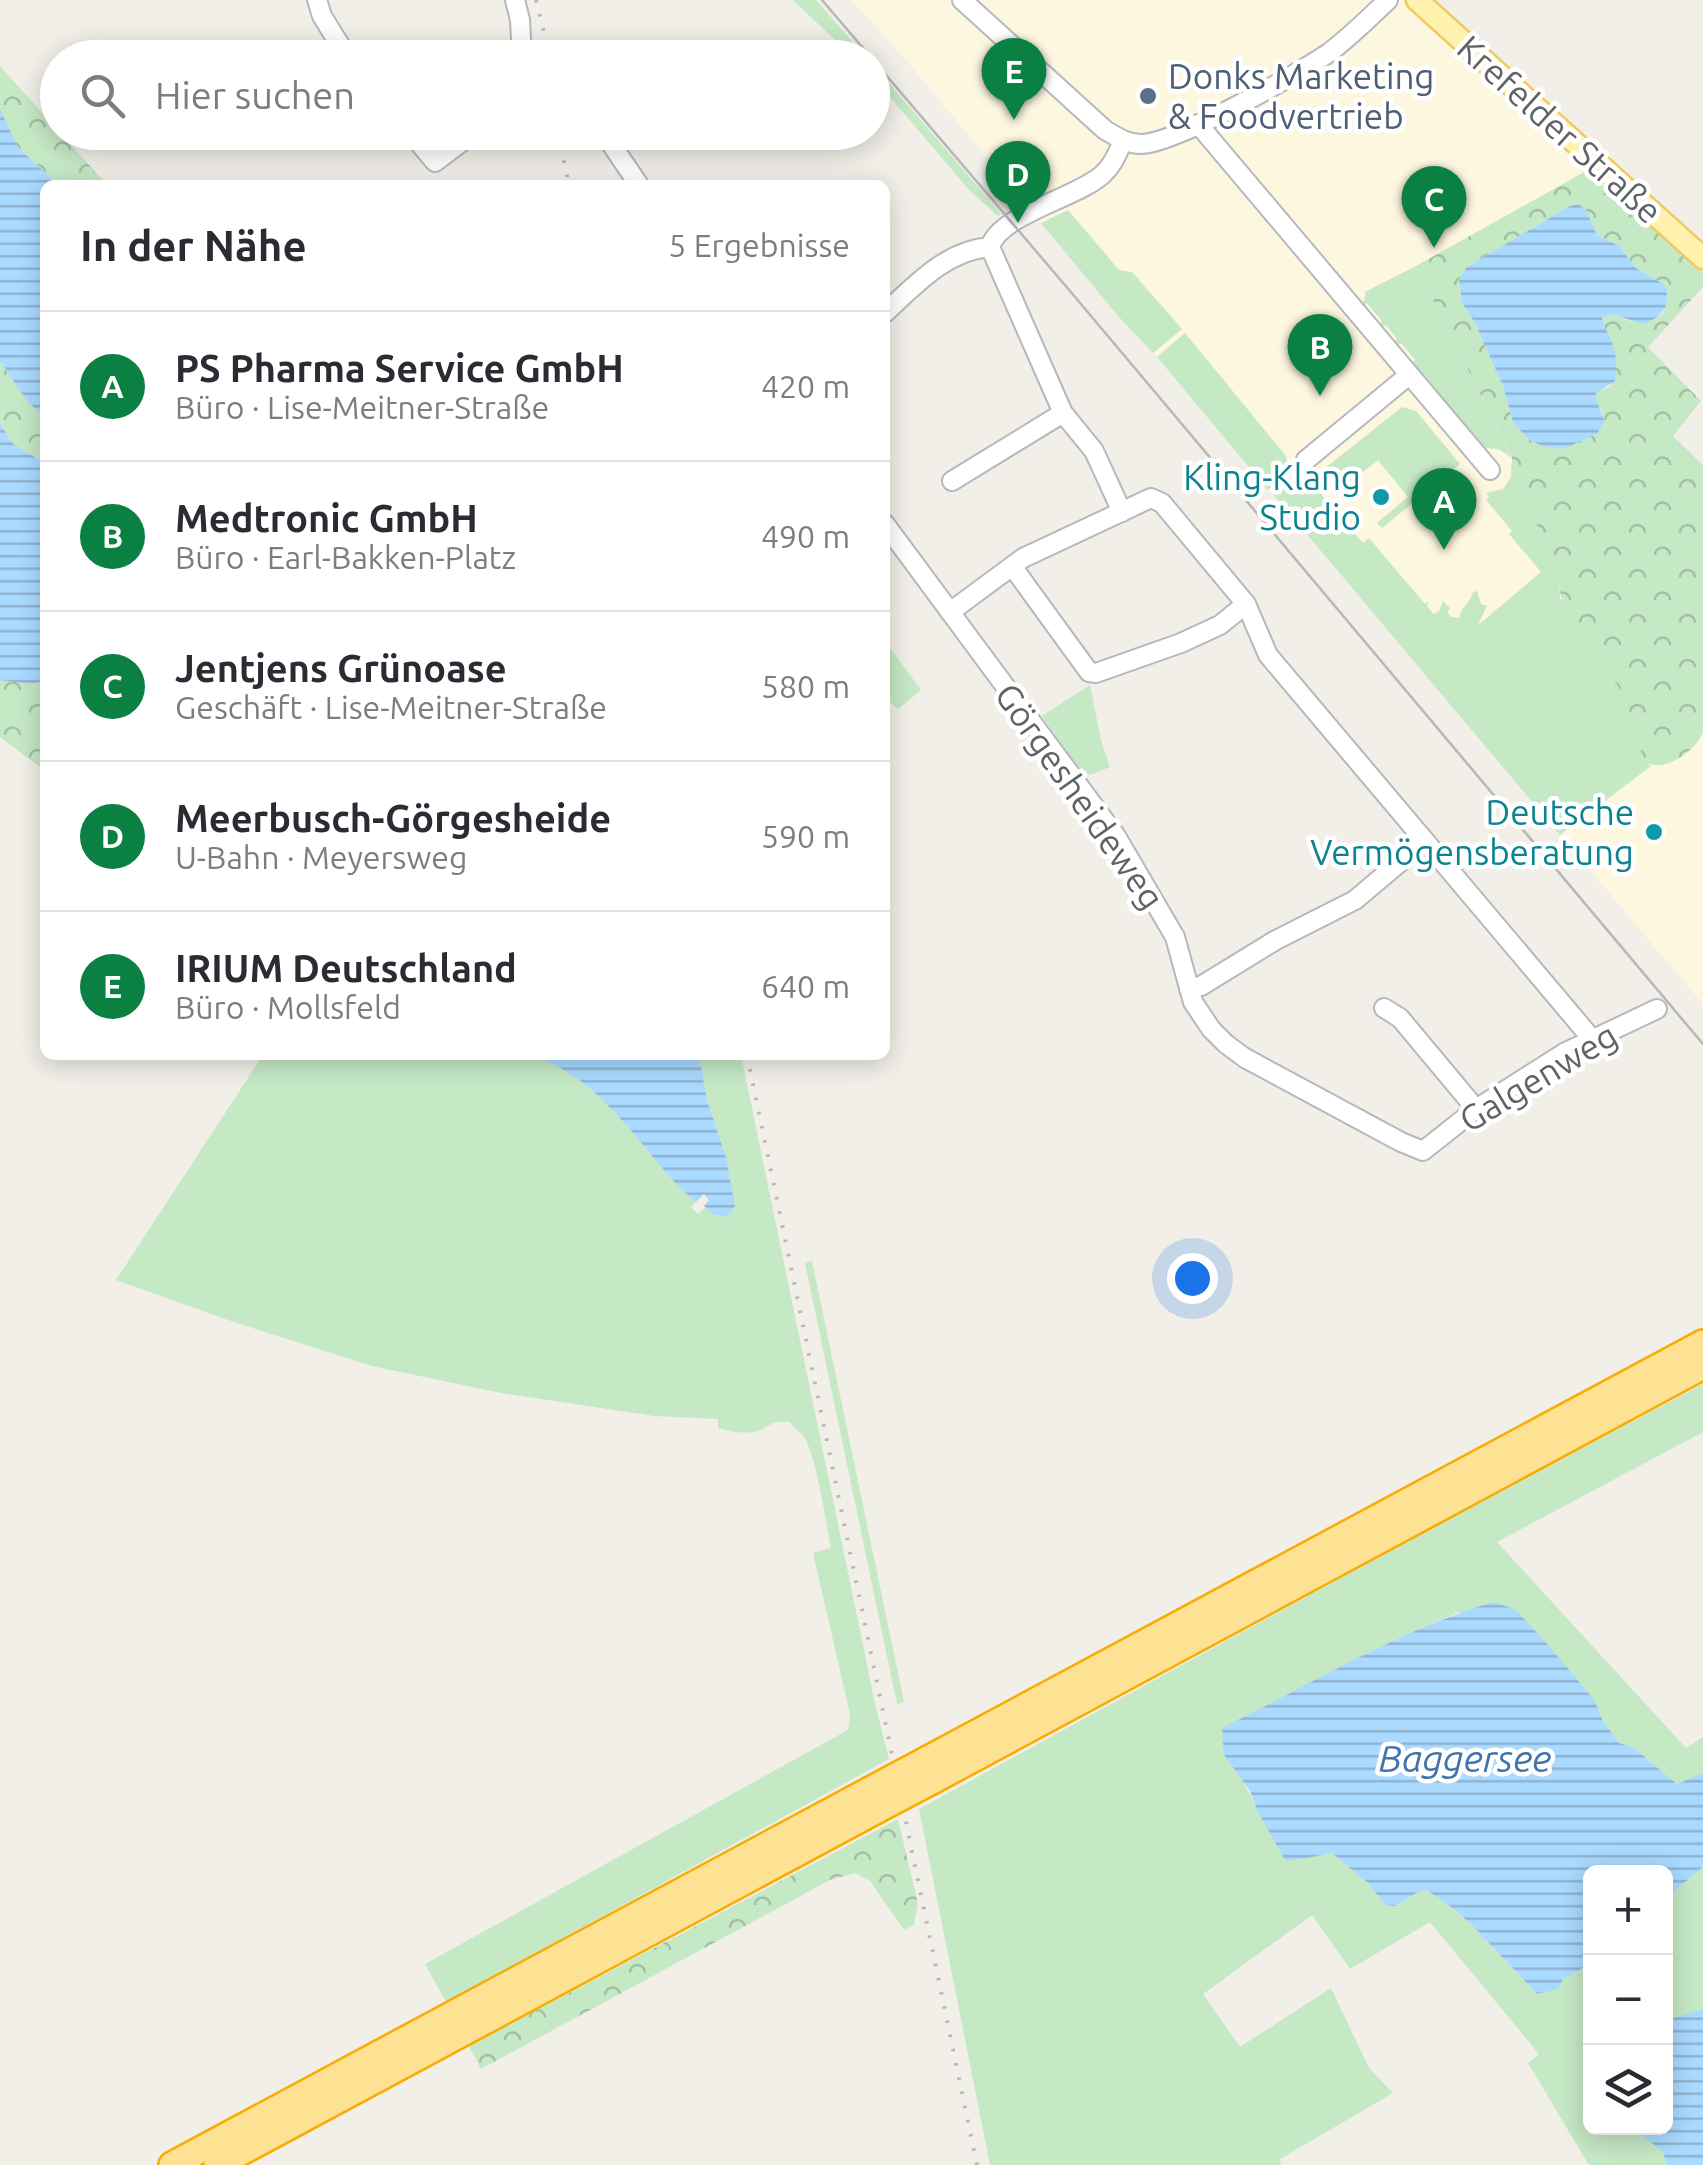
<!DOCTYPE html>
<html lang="de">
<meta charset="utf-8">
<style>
:root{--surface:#fff;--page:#f7f7f7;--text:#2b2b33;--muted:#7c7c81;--line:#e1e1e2;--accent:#0b8043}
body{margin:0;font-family:Ubuntu,sans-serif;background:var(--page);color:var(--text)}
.controls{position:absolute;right:30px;bottom:30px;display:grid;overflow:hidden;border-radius:15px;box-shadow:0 5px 25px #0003}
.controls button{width:90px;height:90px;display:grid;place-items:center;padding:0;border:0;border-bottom:2px solid var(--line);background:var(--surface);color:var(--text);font:50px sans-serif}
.you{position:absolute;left:1192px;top:1278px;width:35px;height:35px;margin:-25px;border:8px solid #fff;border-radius:50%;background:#1a73e8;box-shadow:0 0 0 15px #1a73e833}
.badge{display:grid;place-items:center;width:65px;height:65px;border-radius:50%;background:var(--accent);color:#fff;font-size:32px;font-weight:700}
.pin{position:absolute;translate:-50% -82px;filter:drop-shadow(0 2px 5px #0008)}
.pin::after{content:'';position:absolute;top:52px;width:35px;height:30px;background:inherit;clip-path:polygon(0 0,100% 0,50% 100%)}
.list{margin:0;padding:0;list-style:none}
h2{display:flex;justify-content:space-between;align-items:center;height:130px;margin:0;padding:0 40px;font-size:42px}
h2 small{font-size:32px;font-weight:400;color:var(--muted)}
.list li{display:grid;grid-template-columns:65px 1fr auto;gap:30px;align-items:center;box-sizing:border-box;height:150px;padding:0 40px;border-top:2px solid var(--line)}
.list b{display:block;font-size:38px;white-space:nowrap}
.list p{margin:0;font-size:32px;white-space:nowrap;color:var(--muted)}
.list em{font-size:32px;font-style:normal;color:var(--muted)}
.icon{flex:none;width:55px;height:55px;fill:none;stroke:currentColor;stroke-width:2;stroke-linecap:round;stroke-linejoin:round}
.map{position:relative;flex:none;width:1703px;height:2165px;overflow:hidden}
.search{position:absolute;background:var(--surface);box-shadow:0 5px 25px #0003;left:40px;top:40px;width:850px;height:110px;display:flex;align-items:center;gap:25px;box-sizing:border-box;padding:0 35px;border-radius:55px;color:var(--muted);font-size:38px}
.panel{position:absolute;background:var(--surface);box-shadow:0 5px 25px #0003;left:40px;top:180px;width:850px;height:880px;border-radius:15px}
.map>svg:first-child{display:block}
</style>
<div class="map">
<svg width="1703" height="2165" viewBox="0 0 1703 2165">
<defs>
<pattern id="forest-crowns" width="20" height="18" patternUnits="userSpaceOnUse" patternTransform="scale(2.5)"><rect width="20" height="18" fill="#c5e8c5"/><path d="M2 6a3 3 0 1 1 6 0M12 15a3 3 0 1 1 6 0" fill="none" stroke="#a3c0a4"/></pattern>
<pattern id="water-rules" width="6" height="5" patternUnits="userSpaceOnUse" patternTransform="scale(2.5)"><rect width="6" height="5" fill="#aadaff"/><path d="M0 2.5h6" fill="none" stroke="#8eb4d2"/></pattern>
</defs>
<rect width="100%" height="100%" fill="#f1efe8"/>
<!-- commercial -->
<path fill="#fef7e0" d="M 852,0 L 1401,0 L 1586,171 L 1416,266 L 1365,292 L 1361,307 L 1367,303 L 1382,322 L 1380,328 L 1385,324 L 1398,339 L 1392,343 L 1400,342 L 1416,361 L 1410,365 L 1490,447 L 1507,453 L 1512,458 L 1513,472 L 1510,481 L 1503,489 L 1487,494 L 1548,566 L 1576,638 L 1618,686 L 1667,765 L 1698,743 L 1703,732 L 1703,1004 L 1157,357 L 1119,317 L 907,61 Z"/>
<!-- green -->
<g fill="#c5e8c5">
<path d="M 793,0 L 816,0 L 866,57 L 853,57 Z"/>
<path d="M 872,65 L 876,68 L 1001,214 L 998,216 L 971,192 L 873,77 Z"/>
<path d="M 1068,210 L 1119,270 L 1132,272 L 1182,329 L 1153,353 L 1119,317 L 1041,223 Z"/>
<path d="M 1416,266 L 1512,458 L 1499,449 L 1480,448 L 1410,365 L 1415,360 L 1401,343 L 1395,347 L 1392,344 L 1397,339 L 1386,325 L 1379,329 L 1377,326 L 1382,321 L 1367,303 L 1361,307 L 1359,305 L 1365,300 L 1365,292 Z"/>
<path d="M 1185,333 L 1286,456 L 1289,472 L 1268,490 L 1157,357 Z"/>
<path d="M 1402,407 L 1416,411 L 1460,464 L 1382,528 L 1377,523 L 1408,497 L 1378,460 L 1339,491 L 1324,473 L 1324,469 Z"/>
<path d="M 1511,477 L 1554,555 L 1559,579 L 1560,598 L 1576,638 L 1618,686 L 1636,727 L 1643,761 L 1651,766 L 1560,835 L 1273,494 L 1294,478 L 1310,481 L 1363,543 L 1369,538 L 1425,604 L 1429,601 L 1427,606 L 1433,614 L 1439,611 L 1443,601 L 1450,608 L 1447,612 L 1451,617 L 1459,618 C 1462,605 1471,602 1473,592 L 1477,591 L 1481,604 L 1487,606 L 1478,625 L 1541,572 L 1509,534 L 1512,531 L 1486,500 L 1489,497 L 1486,493 L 1503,489 Z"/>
<path d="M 885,641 L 921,690 L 898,709 L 885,698 Z"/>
<path d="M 1090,685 L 1101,741 L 1110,767 L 1093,774 L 1083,775 L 1042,716 Z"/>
<path d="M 263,1055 L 528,1055 C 579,1068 616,1112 648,1151 C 663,1169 677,1187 696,1202 L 691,1207 L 698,1214 L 706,1207 L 712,1214 L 727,1217 L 734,1205 L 726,1157 L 707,1100 L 699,1055 L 741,1055 L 876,1708 L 889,1759 L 446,2002 L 425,1964 L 848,1730 L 850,1714 L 813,1553 L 831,1548 C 826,1524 816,1450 802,1434 C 798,1430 793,1427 790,1422 C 771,1421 776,1423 760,1430 C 747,1435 731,1432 718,1428 L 718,1419 L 654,1416 L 501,1393 L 372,1366 L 234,1322 L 116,1280 Z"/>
<path d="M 812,1261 L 904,1702 L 897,1704 L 805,1263 Z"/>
<path d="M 1703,1384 L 1703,1432 L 1497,1542 L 1686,1748 L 1703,1737 L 1703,1773 L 1677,1784 L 1633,1747 L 1619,1743 L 1603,1721 L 1595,1701 L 1459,1612 L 1392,1641 L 1222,1729 L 1240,1776 L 1285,1860 C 1300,1862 1317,1855 1332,1853 L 1369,1884 L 1385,1905 L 1423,1889 C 1448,1902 1460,1914 1480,1933 L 1481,1938 L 1485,1939 L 1537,1994 L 1590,1964 L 1590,2128 L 1633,2128 L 1664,2152 L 1667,2165 L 1589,2165 L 1528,2063 L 1539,2054 L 1430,1922 L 1350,1969 L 1312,1915 L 1203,1994 L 1240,2047 L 1331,1988 L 1369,2068 L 1393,2093 L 1280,2159 L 1281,2165 L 990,2165 L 919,1809 L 1414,1538 Z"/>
<path d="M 1703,1867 L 1703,2009 L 1666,2020 L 1666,1898 Z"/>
</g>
<!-- forest -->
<g fill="url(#forest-crowns)" fill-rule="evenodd">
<path d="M 0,66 L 107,185 L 58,185 L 17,146 L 13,139 L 0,109 Z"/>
<path d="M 1586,171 L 1703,273 L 1703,287 L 1648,347 L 1701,401 L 1673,436 L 1703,465 L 1703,732 C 1693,753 1666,773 1643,762 L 1636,727 L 1618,686 L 1576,638 L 1563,608 L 1554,555 L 1516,487 L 1511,477 L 1512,457 L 1416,266 ZM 1579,204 L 1586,210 L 1597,235 L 1619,246 L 1636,268 L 1665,285 C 1669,297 1668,304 1662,315 L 1633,322 L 1612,314 L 1602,317 L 1611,386 L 1595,394 L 1596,400 L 1603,414 L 1563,449 L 1543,446 L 1531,441 L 1513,422 L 1503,386 L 1475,323 L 1462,303 L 1467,267 L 1570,206 Z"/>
<path d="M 0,361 L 26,400 L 45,418 L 45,463 L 12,443 L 0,423 Z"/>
<path d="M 0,680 L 31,684 L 45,681 L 45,771 L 0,737 Z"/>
<path d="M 898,1819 L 918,1904 L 914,1925 L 904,1930 L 870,1881 L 855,1873 L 830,1880 L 481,2069 L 469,2046 Z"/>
</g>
<!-- water -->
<g fill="url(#water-rules)">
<path d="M 0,109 L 17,146 L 58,185 L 45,185 L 45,418 L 26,400 L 0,361 Z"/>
<path d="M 1579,204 L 1586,210 L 1597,235 L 1619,246 L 1636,268 L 1665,285 C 1672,307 1662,318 1642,324 L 1612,314 L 1602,317 C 1603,326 1607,331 1611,340 C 1617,354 1617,367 1615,381 L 1595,394 L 1604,421 L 1597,434 L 1563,449 L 1543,446 L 1531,441 L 1518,428 L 1513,422 L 1503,386 L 1475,323 L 1462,303 L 1459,279 L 1467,267 L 1570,206 Z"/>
<path d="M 0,423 L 12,443 L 45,463 L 45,681 L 31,684 L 0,680 Z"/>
<path d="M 528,1055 L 699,1055 L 707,1100 L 726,1157 L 735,1206 L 727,1217 L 712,1214 L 704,1206 L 709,1200 L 704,1194 L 696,1202 C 677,1187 663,1169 648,1151 C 616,1112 579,1068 528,1055 Z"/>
<path d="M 1494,1602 L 1516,1610 L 1548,1645 L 1595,1701 L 1603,1721 L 1619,1743 L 1633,1747 L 1677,1784 L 1703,1773 L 1703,1867 L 1666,1898 L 1666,1872 L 1590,1872 L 1590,1964 L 1563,1979 L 1558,1989 L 1537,1994 L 1485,1939 L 1481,1938 L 1480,1933 C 1461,1915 1447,1901 1423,1889 L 1395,1906 L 1385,1905 L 1369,1884 L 1332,1853 C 1317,1855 1300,1862 1285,1860 L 1258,1812 L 1250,1791 L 1224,1755 L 1222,1728 C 1312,1684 1398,1630 1494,1602 Z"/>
<path d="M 1703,2009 L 1703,2165 L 1667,2165 L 1663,2152 L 1633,2128 L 1666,2128 L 1666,2020 Z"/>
</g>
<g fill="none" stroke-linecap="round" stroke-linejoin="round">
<defs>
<g id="minor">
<path d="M 317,0 L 322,16 L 348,58"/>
<path d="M 515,0 L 520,20 L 522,58"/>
<path d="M 962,0 L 1105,130 C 1117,137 1127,144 1141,144 C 1174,144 1300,73 1330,52 C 1351,36 1369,18 1388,0"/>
<path d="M 1198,124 L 1490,470"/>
<path d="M 410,132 L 435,162 L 475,132"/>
<path d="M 603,132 L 639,185"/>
<path d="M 990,247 L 1063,413 L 1094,451 L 1122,512"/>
<path d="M 885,313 C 915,285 947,250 990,247 C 999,215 1076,198 1102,175 C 1113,165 1117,154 1123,141"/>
<path d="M 1306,460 L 1409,375"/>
<path d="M 952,481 L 1063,413"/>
<path d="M 885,524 L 1116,836 L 1175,937 L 1193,1002 L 1211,1029 L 1226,1044 L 1245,1058 L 1401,1142 L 1423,1151 L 1476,1109 L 1564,1053 L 1657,1009"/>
<path d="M 1012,566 L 1089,672 L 1096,673 L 1181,643 L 1220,625 L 1246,604"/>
<path d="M 950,612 L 1023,558 L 1151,498 L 1162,503 L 1246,604 L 1268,655 L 1592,1039"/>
<path d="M 1189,989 L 1201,986 L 1276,940 L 1355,900 L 1425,841"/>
<path d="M 1384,1008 L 1400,1018 L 1476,1109"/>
</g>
<path id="major" d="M 1417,0 L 1703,258"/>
<g id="highway">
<path d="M 928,1759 L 1703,1343"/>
<path d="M 932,1781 L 1703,1366"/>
<path d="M 172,2165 L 870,1790"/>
<path d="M 217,2165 L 879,1809"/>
</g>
</defs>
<!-- minor casing -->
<use href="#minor" stroke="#b5b8bc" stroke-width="22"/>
<!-- major casing -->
<use href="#major" stroke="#f2c960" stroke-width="25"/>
<!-- highway casing -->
<use href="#highway" stroke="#f9ab00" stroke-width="30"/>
<!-- minor -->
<use href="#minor" stroke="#fff" stroke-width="18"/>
<!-- major -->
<use href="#major" stroke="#fff2af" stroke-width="20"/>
<!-- highway -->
<use href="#highway" stroke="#fde293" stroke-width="25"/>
<!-- tram -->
<path stroke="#b6b7b8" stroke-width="2.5" d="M 822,0 L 1070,291 L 1703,1044"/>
<!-- rail -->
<g stroke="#b6b7b8" stroke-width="4" stroke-dasharray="2.5 12" stroke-linecap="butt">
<path d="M 536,0 L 550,58"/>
<path d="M 558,132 L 569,185"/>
<path d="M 747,1055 L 977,2165"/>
</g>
<defs>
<g id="highway-bridge">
<path d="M 870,1790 L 928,1759"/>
<path d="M 879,1809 L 932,1781"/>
</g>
</defs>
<!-- highway-bridge casing -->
<use href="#highway-bridge" stroke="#f9ab00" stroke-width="30" stroke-linecap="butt"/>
<!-- highway-bridge -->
<use href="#highway-bridge" stroke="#fde293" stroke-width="25"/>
</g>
<!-- markers -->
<circle fill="#5c6f8a" stroke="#fff" stroke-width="4" cx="1148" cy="96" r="10"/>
<g fill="#0f9aa8" stroke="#fff" stroke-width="4">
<circle cx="1381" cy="497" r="10"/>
<circle cx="1654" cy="832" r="10"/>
</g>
<g text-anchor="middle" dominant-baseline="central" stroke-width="9" stroke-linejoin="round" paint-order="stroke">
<!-- service labels -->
<g font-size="35" fill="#4e5e75" stroke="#fff" text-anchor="start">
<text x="1168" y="76">Donks Marketing<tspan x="1168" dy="40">&amp; Foodvertrieb</tspan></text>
</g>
<!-- street labels -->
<g font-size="35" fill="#5f6368" stroke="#fff">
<text transform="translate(1560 129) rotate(42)">Krefelder Straße</text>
<text transform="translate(1080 796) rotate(55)">Görgesheideweg</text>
<text transform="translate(1538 1077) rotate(-31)">Galgenweg</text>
</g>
<!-- culture labels -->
<g font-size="35" fill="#0d838f" stroke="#fff" text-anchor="end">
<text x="1361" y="477">Kling-Klang<tspan x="1361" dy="40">Studio</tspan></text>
<text x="1634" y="812">Deutsche<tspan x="1634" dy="40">Vermögensberatung</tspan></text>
</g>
<!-- water labels -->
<g font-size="38" font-style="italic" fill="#4174aa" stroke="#fff">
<text x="1465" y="1758">Baggersee</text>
</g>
</g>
</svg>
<div class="controls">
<button>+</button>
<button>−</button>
<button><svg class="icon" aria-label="layers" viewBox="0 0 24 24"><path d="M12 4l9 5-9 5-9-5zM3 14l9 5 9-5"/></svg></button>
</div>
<div class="you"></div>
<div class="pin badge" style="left:1444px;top:550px">A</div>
<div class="pin badge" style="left:1320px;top:396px">B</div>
<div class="pin badge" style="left:1434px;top:248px">C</div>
<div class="pin badge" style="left:1018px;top:223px">D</div>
<div class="pin badge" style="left:1014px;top:120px">E</div>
<div class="search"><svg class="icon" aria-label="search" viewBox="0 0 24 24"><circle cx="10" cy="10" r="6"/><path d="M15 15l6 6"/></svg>Hier suchen</div>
<section class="panel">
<h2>In der Nähe<small>5 Ergebnisse</small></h2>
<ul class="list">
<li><span class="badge">A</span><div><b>PS Pharma Service GmbH</b><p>Büro · Lise-Meitner-Straße</p></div><em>420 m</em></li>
<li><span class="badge">B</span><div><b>Medtronic GmbH</b><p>Büro · Earl-Bakken-Platz</p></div><em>490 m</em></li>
<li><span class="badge">C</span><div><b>Jentjens Grünoase</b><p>Geschäft · Lise-Meitner-Straße</p></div><em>580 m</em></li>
<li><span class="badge">D</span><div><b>Meerbusch-Görgesheide</b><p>U-Bahn · Meyersweg</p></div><em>590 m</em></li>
<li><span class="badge">E</span><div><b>IRIUM Deutschland</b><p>Büro · Mollsfeld</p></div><em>640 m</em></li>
</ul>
</section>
</div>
